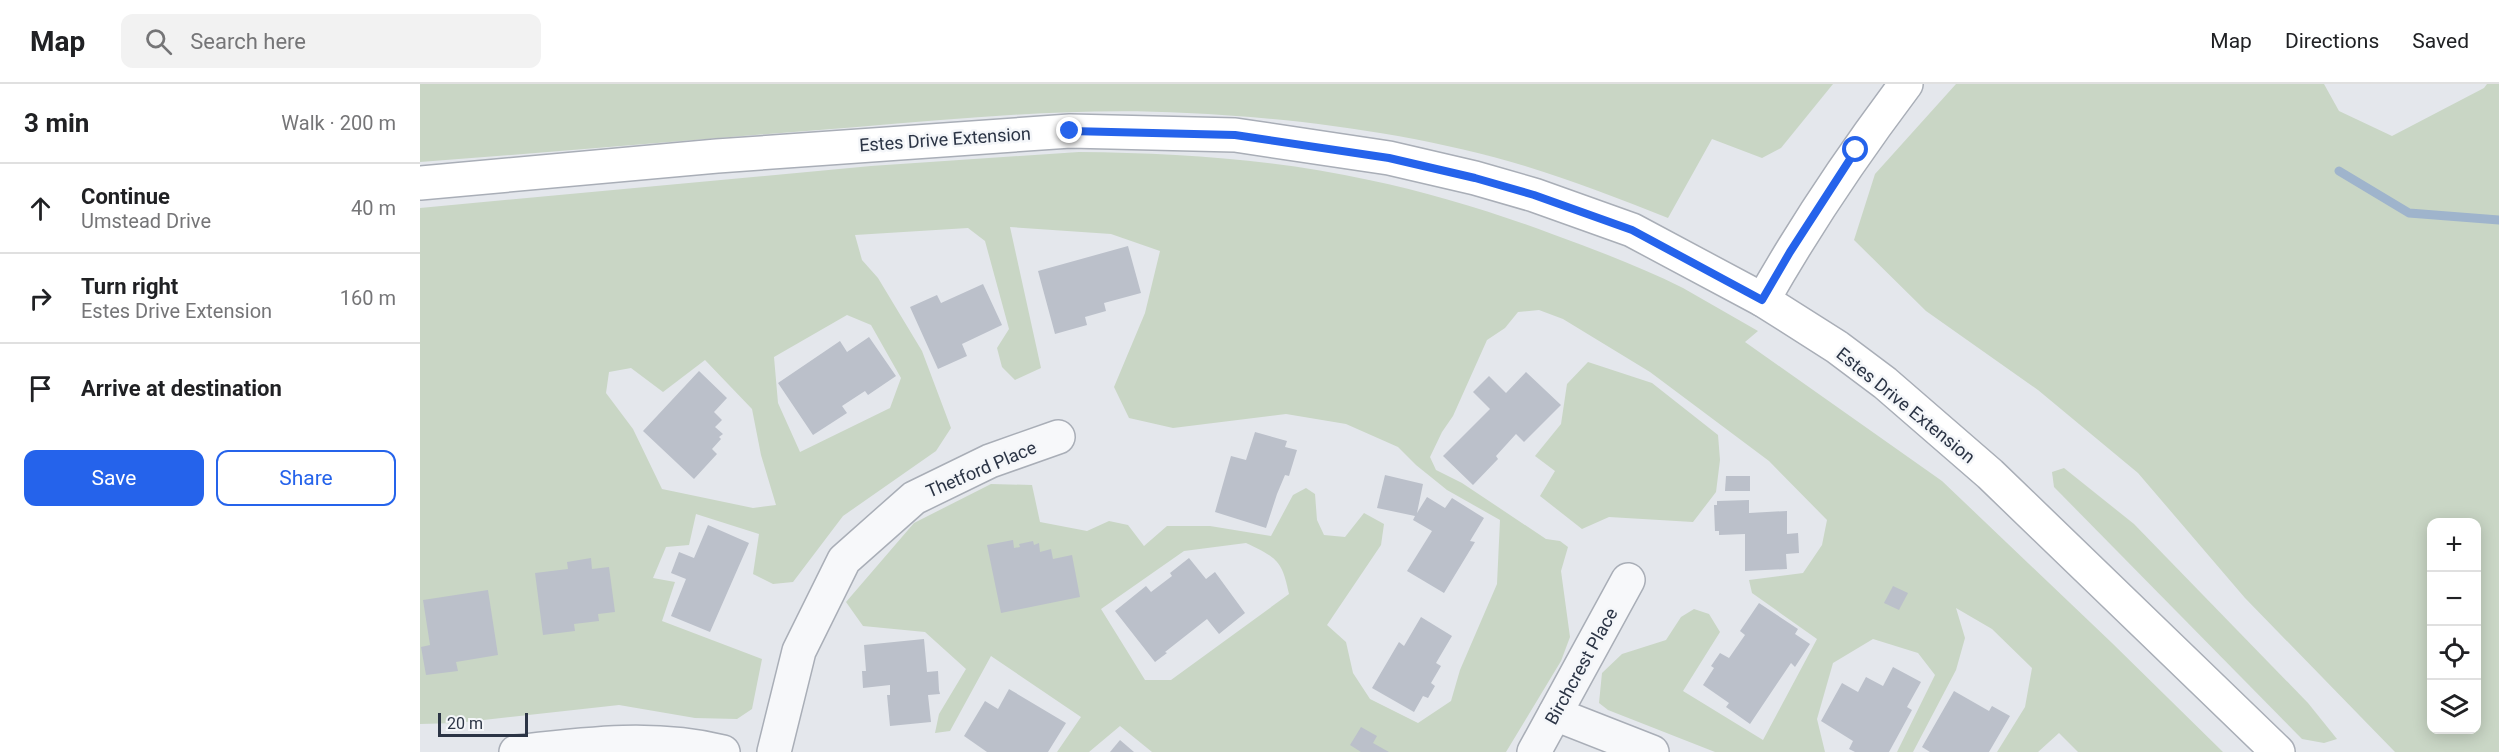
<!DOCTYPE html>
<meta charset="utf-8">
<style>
:root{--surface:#fff;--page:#f2f2f2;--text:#202124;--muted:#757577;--line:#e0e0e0;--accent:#2563eb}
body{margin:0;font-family:Roboto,sans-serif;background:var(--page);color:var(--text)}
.controls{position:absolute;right:18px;bottom:18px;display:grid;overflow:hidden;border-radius:12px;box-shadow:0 3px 15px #0003}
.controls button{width:54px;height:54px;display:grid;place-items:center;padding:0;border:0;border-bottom:2px solid var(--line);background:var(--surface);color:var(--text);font:30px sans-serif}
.scale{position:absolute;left:18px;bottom:15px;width:90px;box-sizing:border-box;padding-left:6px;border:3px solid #2b3445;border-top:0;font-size:16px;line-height:21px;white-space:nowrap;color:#2b3445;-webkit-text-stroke:4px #f4f6f9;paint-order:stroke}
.stop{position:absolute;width:18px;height:18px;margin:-14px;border:4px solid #2563eb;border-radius:50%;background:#fff}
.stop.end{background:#2563eb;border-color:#fff;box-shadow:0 2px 6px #0008}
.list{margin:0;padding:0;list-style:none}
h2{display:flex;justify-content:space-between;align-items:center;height:78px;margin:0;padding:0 24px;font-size:26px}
h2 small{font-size:20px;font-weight:400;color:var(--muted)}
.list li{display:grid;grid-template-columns:39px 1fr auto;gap:18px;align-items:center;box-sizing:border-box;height:90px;padding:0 24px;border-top:2px solid var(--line)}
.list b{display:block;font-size:22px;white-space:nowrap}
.list p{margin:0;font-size:20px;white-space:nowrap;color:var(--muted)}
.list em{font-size:20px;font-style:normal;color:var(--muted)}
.actions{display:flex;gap:12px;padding:18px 24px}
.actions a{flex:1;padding:14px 0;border:2px solid var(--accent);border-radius:12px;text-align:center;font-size:21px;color:var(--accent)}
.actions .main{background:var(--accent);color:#fff}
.icon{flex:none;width:33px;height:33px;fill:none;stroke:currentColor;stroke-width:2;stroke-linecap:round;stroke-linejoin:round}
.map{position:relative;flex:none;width:2079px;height:668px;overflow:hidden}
header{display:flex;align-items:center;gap:36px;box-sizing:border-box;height:84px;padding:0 30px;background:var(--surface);border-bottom:2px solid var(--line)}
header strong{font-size:28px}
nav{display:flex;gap:33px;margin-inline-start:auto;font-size:21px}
.search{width:420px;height:54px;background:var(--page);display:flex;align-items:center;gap:15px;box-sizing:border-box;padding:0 21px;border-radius:12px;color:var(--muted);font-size:22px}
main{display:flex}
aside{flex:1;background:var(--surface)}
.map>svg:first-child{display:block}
</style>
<header>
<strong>Map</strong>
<div class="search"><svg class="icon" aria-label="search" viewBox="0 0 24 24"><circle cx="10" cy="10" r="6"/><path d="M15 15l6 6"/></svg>Search here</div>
<nav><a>Map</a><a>Directions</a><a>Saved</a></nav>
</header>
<main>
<aside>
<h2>3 min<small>Walk · 200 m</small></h2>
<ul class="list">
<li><svg class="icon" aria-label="ahead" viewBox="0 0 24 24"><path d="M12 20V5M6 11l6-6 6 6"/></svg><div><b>Continue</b><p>Umstead Drive</p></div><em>40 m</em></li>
<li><svg class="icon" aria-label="right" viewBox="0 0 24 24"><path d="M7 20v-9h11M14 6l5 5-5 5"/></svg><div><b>Turn right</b><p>Estes Drive Extension</p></div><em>160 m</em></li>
<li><svg class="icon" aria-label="arrive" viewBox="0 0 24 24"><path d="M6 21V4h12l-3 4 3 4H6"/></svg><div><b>Arrive at destination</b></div></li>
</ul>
<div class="actions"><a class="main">Save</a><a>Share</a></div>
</aside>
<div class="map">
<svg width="2079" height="668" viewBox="0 0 2079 668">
<rect width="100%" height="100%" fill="#e4e7ec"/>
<!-- green -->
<g fill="#c9d6c5" fill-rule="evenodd">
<path d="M 0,0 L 1413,0 L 1361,64 L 1342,74 L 1292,55 L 1248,134 C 1201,115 1153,97 1105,82 C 998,50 877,34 767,29 C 656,23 546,34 437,43 C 291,54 146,67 0,78 Z"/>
<path d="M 1536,0 L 1904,0 L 1919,27 L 1972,52 L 2064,4 L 2067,0 L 2079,0 L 2079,668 L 1975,668 L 1825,514 L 1718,389 L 1618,306 L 1506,227 L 1434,156 L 1455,90 ZM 2012,438 L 2056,438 L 2056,646 L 2012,646 Z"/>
<path d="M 659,68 C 756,69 855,75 949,96 C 1011,109 1073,128 1132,150 C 1176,166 1221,183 1263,204 C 1288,218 1313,233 1338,247 L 1325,258 L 1522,397 L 1692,559 L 1803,668 L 1658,668 L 1639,649 L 1618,668 L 1577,668 L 1605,623 L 1612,584 L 1572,545 L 1536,524 L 1545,554 L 1536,586 L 1493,668 L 1477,668 L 1515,591 L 1498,569 L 1453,555 L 1413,579 L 1397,635 L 1405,668 L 1295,668 L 1188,626 L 1179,619 L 1182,589 L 1202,570 L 1246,556 L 1261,533 L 1274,525 L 1289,530 L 1300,548 L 1263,607 L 1343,656 L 1397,555 L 1332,509 L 1329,496 L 1383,489 L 1402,461 L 1407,436 L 1349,377 L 1230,288 L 1143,235 L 1119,226 L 1098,228 L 1085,244 L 1067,256 L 1033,332 L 1022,348 L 1010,373 L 1016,386 L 1042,399 L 1126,455 L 1140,457 L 1148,463 L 1141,487 L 1150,553 L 1141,577 L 1086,668 L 732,668 L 700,642 L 669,668 L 637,668 L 661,633 L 571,572 L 530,647 L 515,649 L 519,630 L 546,585 L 505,548 L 443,542 L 426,518 L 494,439 L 571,400 L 612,401 L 620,438 L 667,447 L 689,437 L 708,441 L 724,462 L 747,442 L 790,442 L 851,452 L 873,411 L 886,404 L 895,410 L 897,436 L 904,451 L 925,453 L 944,429 L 964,440 L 961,461 L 907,541 L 926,558 L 933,589 L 950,615 L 998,639 L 1031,617 L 1040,586 L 1077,500 L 1080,436 L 1027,406 L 996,381 L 978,363 L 926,340 L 866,330 L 753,344 L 709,334 L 694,303 L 725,229 L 740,167 L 691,150 L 590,143 L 621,284 L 595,296 L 582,283 L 577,264 L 589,245 L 565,157 L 548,144 L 435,151 L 442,176 L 458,194 L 502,267 L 531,344 L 516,367 L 423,432 L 373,498 L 353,500 L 333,490 L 339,450 L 276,430 L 269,461 L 246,463 L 233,494 L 255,498 L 242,537 L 342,575 L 332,625 L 317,635 L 275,634 L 199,621 L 37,639 L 0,640 L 0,124 L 451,82 ZM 427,231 L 451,241 L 481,294 L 470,324 L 380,368 L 358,319 L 354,273 ZM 285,276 L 332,325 L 341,371 L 356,421 L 333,424 L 242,405 L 213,345 L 186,309 L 189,288 L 211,284 L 243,308 ZM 826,459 C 857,474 862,476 869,510 L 751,596 L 725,596 L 681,525 L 764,467 Z"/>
<path d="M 1168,278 L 1232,299 L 1298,351 L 1300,376 L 1296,408 L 1273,438 L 1189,433 L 1162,445 L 1120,412 L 1135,387 L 1115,372 L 1141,340 L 1147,300 Z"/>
<path d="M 1644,384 L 1714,440 L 1888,619 L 1917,655 L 1904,659 L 1882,655 L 1634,403 L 1632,388 Z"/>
</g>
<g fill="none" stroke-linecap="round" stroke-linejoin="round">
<!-- stream -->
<path stroke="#9fb4cc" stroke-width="9" d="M 1919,87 L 1989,129 L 2079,136"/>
</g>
<!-- building -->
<g fill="#bbc0ca">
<path d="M 708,162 L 721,209 L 684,219 L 686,227 L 665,233 L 667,241 L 635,250 L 618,187 Z"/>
<path d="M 563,200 L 582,241 L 542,260 L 547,272 L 518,285 L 490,223 L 517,211 L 521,219 Z"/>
<path d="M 449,253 L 476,292 L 448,311 L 445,307 L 422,322 L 427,329 L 393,351 L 358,299 L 420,257 L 427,268 Z"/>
<path d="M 279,287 L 307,314 L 294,328 L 302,336 L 295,343 L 303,350 L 299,353 L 301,355 L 292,365 L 297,370 L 274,395 L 223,347 Z"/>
<path d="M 1106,288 L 1141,321 L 1104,358 L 1096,350 L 1076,372 L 1078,375 L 1053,401 L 1023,372 L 1070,325 L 1053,308 L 1069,292 L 1086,309 Z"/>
<path d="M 835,348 L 867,357 L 865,363 L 877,366 L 869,392 L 865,391 L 857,410 L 846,444 L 795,428 L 811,372 L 826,376 Z"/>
<path d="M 965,391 L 1003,400 L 997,429 L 1007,413 L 1025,424 L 1032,414 L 1064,434 L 1050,457 L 1055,458 L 1024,509 L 987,487 L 1012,447 L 993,436 L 995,432 L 957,424 Z"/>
<path d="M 1306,392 L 1330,392 L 1330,407 L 1305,407 Z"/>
<path d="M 1329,416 L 1329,429 L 1367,427 L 1367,450 L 1378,449 L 1379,469 L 1366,470 L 1367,485 L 1325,487 L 1325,450 L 1299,451 L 1299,447 L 1295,447 L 1294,421 L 1297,421 L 1297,417 Z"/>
<path d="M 288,441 L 329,459 L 290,548 L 251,532 L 266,495 L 251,489 L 259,468 L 274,474 Z"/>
<path d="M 593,456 L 594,464 L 600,463 L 599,460 L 613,457 L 614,461 L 619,459 L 620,468 L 631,465 L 633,475 L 652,471 L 660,513 L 581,529 L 567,461 Z"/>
<path d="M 171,474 L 172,485 L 189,483 L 195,528 L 178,530 L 179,537 L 154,540 L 155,547 L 123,551 L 115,489 L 148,485 L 147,478 Z"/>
<path d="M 769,474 L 786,495 L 795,488 L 825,529 L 799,550 L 787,535 L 745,568 L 747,569 L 735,578 L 695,527 L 726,502 L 731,508 L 752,492 L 750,489 Z"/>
<path d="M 1473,502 L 1488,509 L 1479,526 L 1464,519 Z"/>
<path d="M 68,506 L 78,571 L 36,578 L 38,587 L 6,591 L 1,563 L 10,561 L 3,516 Z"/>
<path d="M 1339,519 L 1378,545 L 1375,550 L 1390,560 L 1375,583 L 1371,579 L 1330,640 L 1306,623 L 1309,619 L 1283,601 L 1294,584 L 1291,582 L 1300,569 L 1309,574 L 1325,551 L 1320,547 Z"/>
<path d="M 1001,533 L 1032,552 L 1016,579 L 1021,582 L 1011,599 L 1015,602 L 1008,614 L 1003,612 L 994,628 L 952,604 L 979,558 L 984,562 Z"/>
<path d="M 504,555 L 507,588 L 518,587 L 519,606 L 520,610 L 508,611 L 511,638 L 470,642 L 467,611 L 470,611 L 470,601 L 443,604 L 442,587 L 446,587 L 444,561 Z"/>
<path d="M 1473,583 L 1501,598 L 1487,623 L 1492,626 L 1469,668 L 1435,668 L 1429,665 L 1433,657 L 1401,637 L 1422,599 L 1438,608 L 1446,593 L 1463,602 Z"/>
<path d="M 589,605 L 646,639 L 628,668 L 567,668 L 544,652 L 565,617 L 578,625 Z"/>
<path d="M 1534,607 L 1569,627 L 1572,622 L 1590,632 L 1569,668 L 1510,668 L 1502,663 Z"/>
<path d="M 941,643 L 957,652 L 953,659 L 969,668 L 941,668 L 930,661 Z"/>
<path d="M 700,656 L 714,668 L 690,668 Z"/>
</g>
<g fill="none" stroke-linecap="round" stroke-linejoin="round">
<defs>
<g id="street">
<path d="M 1135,630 L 1232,668"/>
<path d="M 96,668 C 165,660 234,651 303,668"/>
<path d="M 354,668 L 379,567 L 424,476 L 494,414 L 570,377 L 638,353"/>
<path d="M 1114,668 L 1208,496"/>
</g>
<g id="secondary">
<path d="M 0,99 L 297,72 L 650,47 L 815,51 L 969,74 L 1055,94 L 1114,111 L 1212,146 L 1343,216 L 1417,263 L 1465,299 L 1570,390 L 1858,668"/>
<path d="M 1343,216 C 1386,140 1434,69 1486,0"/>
</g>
</defs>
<!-- street casing -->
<use href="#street" stroke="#a9aeb7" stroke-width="36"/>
<!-- secondary casing -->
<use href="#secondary" stroke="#a9aeb7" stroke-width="36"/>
<!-- street -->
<use href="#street" stroke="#f7f8fa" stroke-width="33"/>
<!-- secondary -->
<use href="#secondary" stroke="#fff" stroke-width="33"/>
</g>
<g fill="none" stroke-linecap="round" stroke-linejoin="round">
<!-- route -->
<path stroke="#2563eb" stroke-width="8" d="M 650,47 L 815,51 L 969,74 L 1055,94 L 1114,111 L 1212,146 L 1342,216 L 1370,168 L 1436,66"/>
</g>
<g text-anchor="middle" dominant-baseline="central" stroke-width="5" stroke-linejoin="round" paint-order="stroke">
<!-- street labels -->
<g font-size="18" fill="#2b3445" stroke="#f4f6f9">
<text transform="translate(525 55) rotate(-4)">Estes Drive Extension</text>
<text transform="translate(1486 321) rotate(39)">Estes Drive Extension</text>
<text transform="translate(561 385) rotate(-23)">Thetford Place</text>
<text transform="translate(1161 582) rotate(-61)">Birchcrest Place</text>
</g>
</g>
</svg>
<div class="controls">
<button>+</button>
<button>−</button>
<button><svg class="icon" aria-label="locate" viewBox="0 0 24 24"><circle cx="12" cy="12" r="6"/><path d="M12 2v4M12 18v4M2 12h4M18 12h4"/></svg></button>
<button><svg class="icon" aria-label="layers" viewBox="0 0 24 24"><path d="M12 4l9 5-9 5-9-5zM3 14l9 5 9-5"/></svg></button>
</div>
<div class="scale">20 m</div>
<div class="stop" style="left:1436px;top:66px"></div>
<div class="stop end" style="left:650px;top:47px"></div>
</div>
</main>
